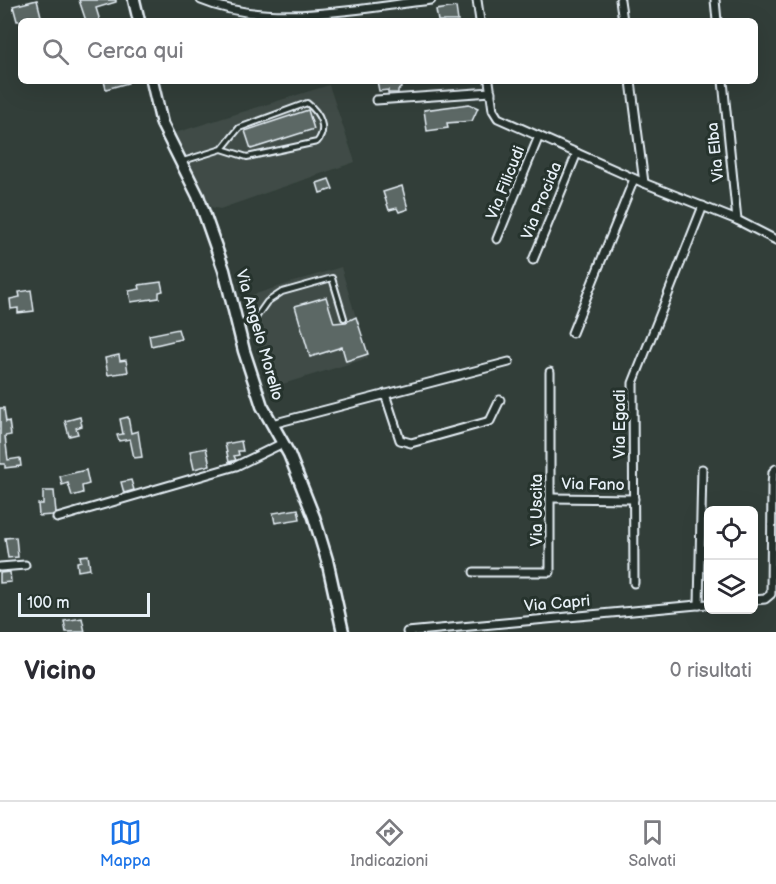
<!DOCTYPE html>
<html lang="it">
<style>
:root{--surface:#fff;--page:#f7f7f7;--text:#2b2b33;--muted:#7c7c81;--line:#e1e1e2;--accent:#1a73e8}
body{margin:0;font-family:"Balsamiq Sans",sans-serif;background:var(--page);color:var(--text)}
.controls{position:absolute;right:18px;bottom:18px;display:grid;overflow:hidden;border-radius:9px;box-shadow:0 6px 24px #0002}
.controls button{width:54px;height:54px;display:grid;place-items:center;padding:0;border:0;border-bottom:2px solid var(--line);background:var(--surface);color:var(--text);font:30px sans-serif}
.scale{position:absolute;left:18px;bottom:15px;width:132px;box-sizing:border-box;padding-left:6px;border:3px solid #e8f1f8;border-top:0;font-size:16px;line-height:21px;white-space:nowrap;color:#e8f1f8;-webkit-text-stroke:4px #26332d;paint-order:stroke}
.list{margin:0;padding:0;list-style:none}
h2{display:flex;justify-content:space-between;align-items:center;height:78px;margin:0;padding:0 24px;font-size:26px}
h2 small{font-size:20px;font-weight:400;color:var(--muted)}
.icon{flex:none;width:33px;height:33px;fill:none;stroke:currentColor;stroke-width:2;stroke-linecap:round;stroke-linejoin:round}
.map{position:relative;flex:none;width:776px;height:632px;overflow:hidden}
.search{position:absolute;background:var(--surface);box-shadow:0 6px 24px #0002;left:18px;right:18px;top:18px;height:66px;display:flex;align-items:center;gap:15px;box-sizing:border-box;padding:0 21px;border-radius:9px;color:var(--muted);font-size:22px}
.sheet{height:168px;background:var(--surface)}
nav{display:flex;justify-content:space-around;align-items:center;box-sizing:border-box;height:84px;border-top:2px solid var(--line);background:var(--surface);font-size:16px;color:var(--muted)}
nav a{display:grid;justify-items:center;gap:3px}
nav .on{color:var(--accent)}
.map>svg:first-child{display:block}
</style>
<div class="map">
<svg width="776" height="632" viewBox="0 0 776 632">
<rect width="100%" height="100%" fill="#323e39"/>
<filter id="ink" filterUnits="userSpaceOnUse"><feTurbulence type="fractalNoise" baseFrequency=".0167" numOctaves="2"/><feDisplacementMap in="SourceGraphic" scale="12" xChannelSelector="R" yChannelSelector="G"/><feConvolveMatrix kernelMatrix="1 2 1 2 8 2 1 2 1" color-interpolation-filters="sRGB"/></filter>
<g filter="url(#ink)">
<!-- built -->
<g fill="#3f4b46">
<path d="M 329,85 L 355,162 L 220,209 L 211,207 L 175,133 Z"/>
<path d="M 341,267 L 368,358 L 273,387 L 248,303 L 253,301 L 252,295 Z"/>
</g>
<!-- building -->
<g fill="#5c6865" stroke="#e8f1f8" stroke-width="1.5">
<path d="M 37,0 L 42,20 L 17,21 L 13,6 Z"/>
<path d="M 79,0 L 116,0 L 116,2 L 96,8 L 100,21 L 86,21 Z"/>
<path d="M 456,7 L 458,21 L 438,21 L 436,10 Z"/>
<path d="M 104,81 L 128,81 L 128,83 L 106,89 Z"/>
<path d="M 377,81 L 401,81 L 401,88 L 398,90 L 398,93 L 388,93 L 388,90 L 379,91 Z"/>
<path d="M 469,104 L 478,108 L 472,121 L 447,123 L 448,128 L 427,131 L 424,110 Z"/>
<path d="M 308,110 L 314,129 L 251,149 L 245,131 Z"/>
<path d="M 329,179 L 333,189 L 320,193 L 317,183 Z"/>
<path d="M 402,186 L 408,209 L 399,212 L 397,208 L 389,210 L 383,192 Z"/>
<path d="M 161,282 L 163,291 L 159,292 L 159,298 L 131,302 L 129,291 L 140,289 L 139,285 Z"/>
<path d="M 31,290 L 34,311 L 18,313 L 18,308 L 11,309 L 10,299 L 20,297 L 19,292 Z"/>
<path d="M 326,297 L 334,323 L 346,322 L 356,317 L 368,354 L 346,361 L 342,347 L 310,357 L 295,306 Z"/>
<path d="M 178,329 L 181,339 L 151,346 L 149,335 Z"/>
<path d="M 119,355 L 120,361 L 126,360 L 128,372 L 108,375 L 105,358 Z"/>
<path d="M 0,408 L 4,408 L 6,422 L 9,421 L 11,435 L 5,436 L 8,460 L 20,458 L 21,466 L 5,468 L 5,464 L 0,464 Z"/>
<path d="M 80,417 L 82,426 L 76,428 L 78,434 L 69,436 L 65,421 Z"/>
<path d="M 128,417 L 131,433 L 138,431 L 142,457 L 134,458 L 130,439 L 119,441 L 117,435 L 123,434 L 120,419 Z"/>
<path d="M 241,441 L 243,451 L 238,451 L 239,455 L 234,456 L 236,460 L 229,462 L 225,444 Z"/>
<path d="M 206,448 L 210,465 L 194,469 L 190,451 Z"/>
<path d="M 86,470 L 89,484 L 82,486 L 83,493 L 72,496 L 68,483 L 62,485 L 60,476 Z"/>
<path d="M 131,480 L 134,490 L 124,493 L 121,482 Z"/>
<path d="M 43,491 L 54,491 L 56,513 L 52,515 L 39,516 L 38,504 L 43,504 Z"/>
<path d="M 298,509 L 300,519 L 275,523 L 273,513 Z"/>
<path d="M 16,537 L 18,557 L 8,558 L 5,538 Z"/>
<path d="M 88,555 L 90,569 L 78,571 L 77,562 L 81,561 L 80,556 Z"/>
<path d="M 10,572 L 11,582 L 0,583 L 0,573 Z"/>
<path d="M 82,618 L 85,632 L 66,632 L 64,621 Z"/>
</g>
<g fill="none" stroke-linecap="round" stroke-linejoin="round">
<defs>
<g id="lane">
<path d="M 183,161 L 222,149 L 239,128 L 307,103 C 320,113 328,129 317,142 L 247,157 L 222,149"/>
<path d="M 238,324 L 255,319 L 267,302 L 282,292 L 332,278 L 344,318"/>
</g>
<g id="street">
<path d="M 201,0 C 270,29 359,8 431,0"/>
<path d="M 477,0 L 480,21"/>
<path d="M 620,0 L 623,21"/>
<path d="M 715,0 L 717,21"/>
<path d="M 489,81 L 493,110 L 498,118 L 644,183 L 737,220 L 776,240"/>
<path d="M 631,81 L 644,183"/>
<path d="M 723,81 L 737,220"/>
<path d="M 376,100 L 491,92"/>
<path d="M 497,239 L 539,136"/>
<path d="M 533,260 L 577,153"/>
<path d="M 572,333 L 634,179"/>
<path d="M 385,394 L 400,440 L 411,443 L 490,421 L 500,400"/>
<path d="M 272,424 L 509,362"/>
<path d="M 551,498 L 634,499"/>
<path d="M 57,518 L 236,466 L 283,443"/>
<path d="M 0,567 L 25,565"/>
<path d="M 474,572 L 550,572 L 550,372"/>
<path d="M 634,583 L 633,383 L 703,206"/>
<path d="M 754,600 L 765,599 L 771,594 L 772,486 L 773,472 L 776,469"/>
<path d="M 699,605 L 702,469"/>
<path d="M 407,632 L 708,604"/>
</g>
<g id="secondary">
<path d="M 134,0 L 139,21"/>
<path d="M 152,81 L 162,124 L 198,196 L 224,270 L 244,351 L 262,406 L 289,454 L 314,517 L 327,560 L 343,632"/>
</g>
</defs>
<!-- lane casing -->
<use href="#lane" stroke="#e8f1f8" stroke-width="8"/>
<!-- street casing -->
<use href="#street" stroke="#e8f1f8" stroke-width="11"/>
<!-- secondary casing -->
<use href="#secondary" stroke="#e8f1f8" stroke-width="15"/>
<!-- lane -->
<use href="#lane" stroke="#26332d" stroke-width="4"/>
<!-- street -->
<use href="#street" stroke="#26332d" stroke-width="7"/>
<!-- secondary -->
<use href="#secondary" stroke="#26332d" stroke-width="10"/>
</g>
</g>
<g text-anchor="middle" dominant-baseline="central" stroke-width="6" stroke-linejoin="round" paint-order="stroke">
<!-- street labels -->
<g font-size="16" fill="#e8f1f8" stroke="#26332d">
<text transform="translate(716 152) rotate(-96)">Via Elba</text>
<text transform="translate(506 183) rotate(-68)">Via Filicudi</text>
<text transform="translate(542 201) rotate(-68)">Via Procida</text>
<text transform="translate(259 335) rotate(74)">Via Angelo Morello</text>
<text transform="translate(620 424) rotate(-90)">Via Egadi</text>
<text transform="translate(593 485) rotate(1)">Via Fano</text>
<text transform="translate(537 510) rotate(-90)">Via Uscita</text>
<text transform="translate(557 604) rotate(-5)">Via Capri</text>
</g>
</g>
</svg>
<div class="controls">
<button><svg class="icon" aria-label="locate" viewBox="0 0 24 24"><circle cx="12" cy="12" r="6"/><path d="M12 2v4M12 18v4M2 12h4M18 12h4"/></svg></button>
<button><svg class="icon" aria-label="layers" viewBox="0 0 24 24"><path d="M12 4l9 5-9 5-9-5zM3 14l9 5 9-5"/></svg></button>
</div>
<div class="scale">100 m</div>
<div class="search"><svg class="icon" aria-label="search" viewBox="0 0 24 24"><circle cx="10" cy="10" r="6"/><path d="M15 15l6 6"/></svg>Cerca qui</div>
</div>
<section class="sheet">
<h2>Vicino<small>0 risultati</small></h2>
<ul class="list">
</ul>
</section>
<nav>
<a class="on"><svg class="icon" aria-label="map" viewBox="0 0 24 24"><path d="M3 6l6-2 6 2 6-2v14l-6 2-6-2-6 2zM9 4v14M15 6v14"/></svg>Mappa</a>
<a><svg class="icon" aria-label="directions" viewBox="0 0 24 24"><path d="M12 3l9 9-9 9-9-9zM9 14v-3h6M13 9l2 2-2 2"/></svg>Indicazioni</a>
<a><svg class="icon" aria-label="saved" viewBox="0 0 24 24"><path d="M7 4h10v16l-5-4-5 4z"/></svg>Salvati</a>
</nav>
